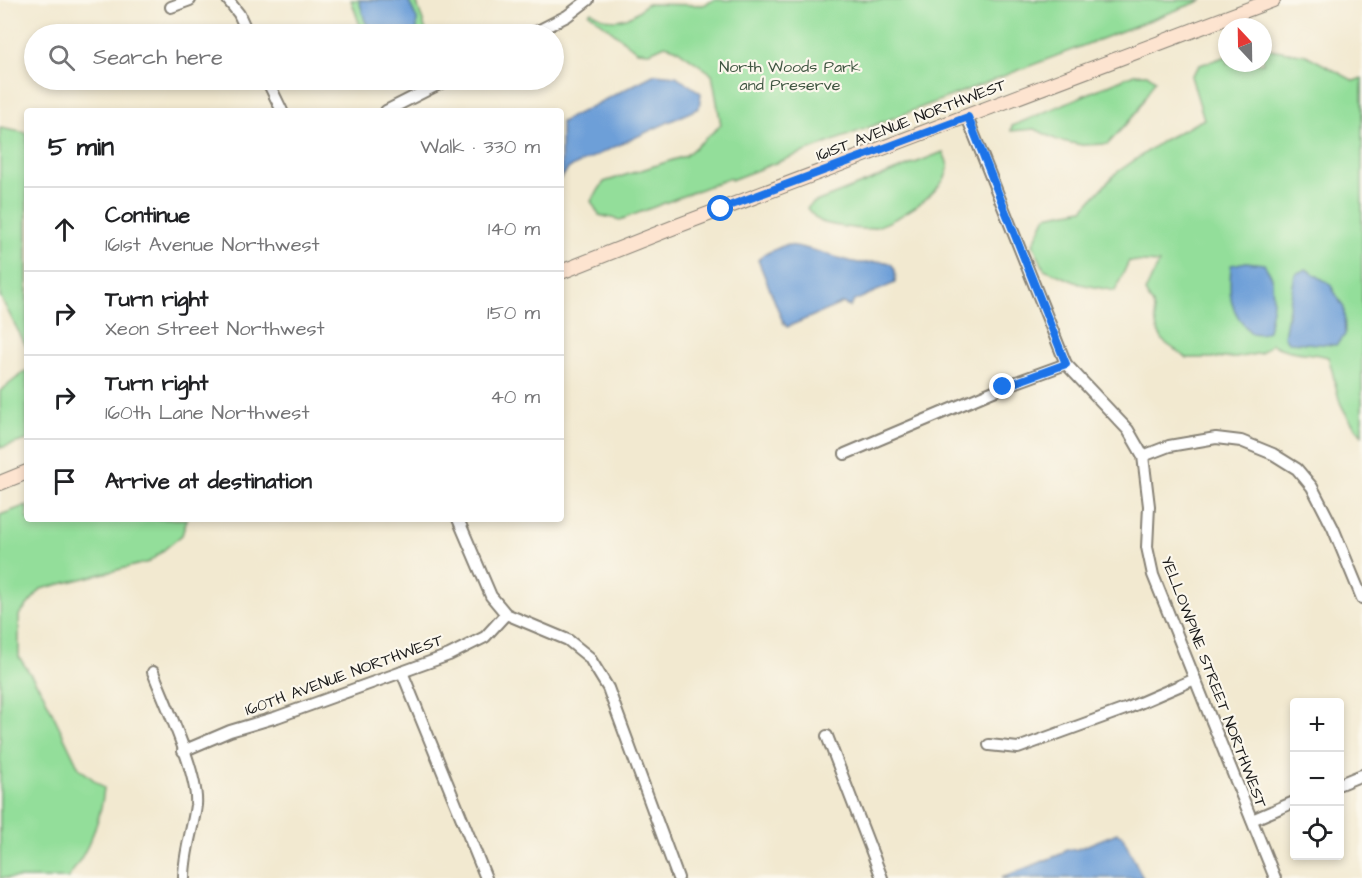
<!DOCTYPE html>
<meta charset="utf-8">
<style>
:root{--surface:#fff;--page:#f6f6f6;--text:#202124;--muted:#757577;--line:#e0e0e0}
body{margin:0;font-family:"Architects Daughter",sans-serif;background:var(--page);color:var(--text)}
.controls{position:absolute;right:18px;bottom:18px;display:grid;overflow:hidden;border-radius:6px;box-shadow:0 3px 9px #0003}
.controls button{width:54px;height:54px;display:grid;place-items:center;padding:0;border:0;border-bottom:2px solid var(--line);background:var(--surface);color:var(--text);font:30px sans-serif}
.compass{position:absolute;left:1218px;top:18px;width:54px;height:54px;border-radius:50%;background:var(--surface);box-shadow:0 3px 9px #0003;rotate:338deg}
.stop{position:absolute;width:18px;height:18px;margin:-14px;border:4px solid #1a73e8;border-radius:50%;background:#fff}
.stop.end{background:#1a73e8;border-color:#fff;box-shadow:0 2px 6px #0008}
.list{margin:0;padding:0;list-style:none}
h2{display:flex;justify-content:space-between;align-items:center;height:78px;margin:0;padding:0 24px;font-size:26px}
h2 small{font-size:20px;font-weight:400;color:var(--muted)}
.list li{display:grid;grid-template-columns:39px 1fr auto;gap:18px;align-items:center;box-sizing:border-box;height:84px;padding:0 24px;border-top:2px solid var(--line)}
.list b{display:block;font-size:22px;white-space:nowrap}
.list p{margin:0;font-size:20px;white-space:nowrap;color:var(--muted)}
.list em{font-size:20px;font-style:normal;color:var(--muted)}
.icon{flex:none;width:33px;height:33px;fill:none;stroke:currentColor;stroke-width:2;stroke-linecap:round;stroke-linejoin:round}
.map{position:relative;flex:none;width:1362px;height:878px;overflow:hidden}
.search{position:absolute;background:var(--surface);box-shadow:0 3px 9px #0003;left:24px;top:24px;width:540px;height:66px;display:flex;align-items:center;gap:15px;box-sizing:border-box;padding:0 21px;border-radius:33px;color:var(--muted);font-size:22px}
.panel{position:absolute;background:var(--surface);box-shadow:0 3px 9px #0003;left:24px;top:108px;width:540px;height:414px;border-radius:6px}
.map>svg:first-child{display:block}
</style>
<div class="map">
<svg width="1362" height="878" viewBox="0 0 1362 878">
<rect width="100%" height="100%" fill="#fbf7ec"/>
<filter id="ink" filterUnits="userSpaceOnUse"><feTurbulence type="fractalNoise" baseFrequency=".0167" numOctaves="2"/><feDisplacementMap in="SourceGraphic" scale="12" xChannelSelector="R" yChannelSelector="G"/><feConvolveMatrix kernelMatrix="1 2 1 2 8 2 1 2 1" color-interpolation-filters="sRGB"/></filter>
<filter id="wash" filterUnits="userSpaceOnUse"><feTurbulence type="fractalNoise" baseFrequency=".008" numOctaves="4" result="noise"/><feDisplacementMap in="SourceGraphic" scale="24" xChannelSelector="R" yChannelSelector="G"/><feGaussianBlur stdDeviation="1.35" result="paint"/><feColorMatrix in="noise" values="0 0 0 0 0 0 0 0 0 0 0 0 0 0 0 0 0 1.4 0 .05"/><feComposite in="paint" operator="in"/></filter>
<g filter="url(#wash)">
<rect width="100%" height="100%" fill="#f2e9d0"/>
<!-- green -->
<g fill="#93de9a" stroke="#587d5b" stroke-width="1.5">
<path d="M 351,0 L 416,0 L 427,34 L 363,34 Z"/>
<path d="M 714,0 L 1203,0 L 731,180 L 730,178 L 620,220 L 599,215 L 591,201 L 604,182 L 685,156 L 721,125 L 712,74 L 675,48 L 665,45 L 650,52 L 637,51 L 589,13 L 591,11 C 610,26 630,21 646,4 L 703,5 Z"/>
<path d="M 1263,48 L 1306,55 L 1354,81 L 1362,78 L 1362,435 C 1353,424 1343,412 1339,399 C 1335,385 1333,371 1328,357 C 1310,352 1288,354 1272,344 L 1261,353 L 1236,358 L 1187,358 L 1164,342 L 1157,330 L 1153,305 L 1145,292 L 1159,263 L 1129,261 L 1115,291 L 1080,284 L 1044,269 L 1033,244 L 1046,216 L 1083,209 L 1116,173 L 1164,140 L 1204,119 L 1191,76 L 1200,65 L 1227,56 L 1227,63 L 1263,63 Z"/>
<path d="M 1134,74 L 1147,74 L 1155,80 L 1136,113 L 1108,144 L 1082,145 L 1057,140 L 1035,129 L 1011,131 L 1012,126 Z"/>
<path d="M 0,128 L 27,133 L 27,348 L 0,296 Z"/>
<path d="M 943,152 C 945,158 949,164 948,169 C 945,193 888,228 865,229 C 857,229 827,225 820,221 C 814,217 811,213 807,208 L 813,203 Z"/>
<path d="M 27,370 L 27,440 L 0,448 L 0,391 Z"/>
<path d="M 27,505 L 27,519 L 187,519 L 182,535 L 149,562 L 41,589 L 19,615 L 19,657 L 43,693 L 79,768 L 104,788 C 101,821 88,851 68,878 L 0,878 L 0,515 Z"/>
</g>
<!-- water -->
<g fill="#6d9fd8" stroke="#445e7a" stroke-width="1.5">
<path d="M 359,0 L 408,0 L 417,19 L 417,34 L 373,34 L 365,21 Z"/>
<path d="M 655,74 L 676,76 L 701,93 L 699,108 L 569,168 L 561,178 L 561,122 Z"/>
<path d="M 785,245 C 811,246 834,259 859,263 C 867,264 885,258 892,265 C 896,269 896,277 895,283 L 854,301 L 850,307 L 843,303 L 787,327 L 783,322 L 758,260 L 763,255 Z"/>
<path d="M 1246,262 L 1264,264 L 1272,277 L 1273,303 L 1268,331 L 1260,334 L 1251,333 C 1228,309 1229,297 1231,265 Z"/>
<path d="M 1306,269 L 1330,284 L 1344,308 L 1345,335 L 1336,345 L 1288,342 L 1284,336 L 1295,274 Z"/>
<path d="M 1117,833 L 1122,835 L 1143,878 L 1001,878 L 1061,854 L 1066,849 L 1075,850 Z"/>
</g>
</g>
<g filter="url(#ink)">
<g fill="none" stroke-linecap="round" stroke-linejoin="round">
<defs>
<g id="minor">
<path d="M 228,0 L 239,14 L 248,34"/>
<path d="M 171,7 L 190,0"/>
<path d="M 532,34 L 567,16 L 588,0"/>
<path d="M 267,80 L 282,111"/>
<path d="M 386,111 L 447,80"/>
<path d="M 967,117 L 1066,364 L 1128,430 L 1143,456 L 1169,446 L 1216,438 L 1241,441 L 1273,454 L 1297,469 L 1312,487 L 1333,528 L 1362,598"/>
<path d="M 845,454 L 1003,387 L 1066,364"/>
<path d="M 1143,456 L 1149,506 L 1147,547 L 1153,575 L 1275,878"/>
<path d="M 458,519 L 491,596 L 506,614 L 568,640 L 589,657 L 608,688 L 678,878"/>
<path d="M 153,672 C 165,703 199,775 196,805 C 193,829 184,852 184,878"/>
<path d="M 402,672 L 486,878"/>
<path d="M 827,736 L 882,878"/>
<path d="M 989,745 L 1018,748 L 1128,708 L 1195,679"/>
<path d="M 183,751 L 230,731 L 277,717 L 449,655 L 485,637 L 506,614"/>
<path d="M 1340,784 L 1362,775"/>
<path d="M 1252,820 L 1294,802"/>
</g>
<g id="secondary">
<path d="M 561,272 L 677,226 L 1273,0"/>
<path d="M 0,483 L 27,472"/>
</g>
</defs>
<!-- minor casing -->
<use href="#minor" stroke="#878276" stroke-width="14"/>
<!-- secondary casing -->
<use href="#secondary" stroke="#878276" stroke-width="16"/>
<!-- minor -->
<use href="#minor" stroke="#fff" stroke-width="10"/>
<!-- secondary -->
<use href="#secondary" stroke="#fde4d0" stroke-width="14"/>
</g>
</g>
<g fill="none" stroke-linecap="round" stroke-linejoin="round" filter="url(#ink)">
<!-- route -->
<path stroke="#1a73e8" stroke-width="8" d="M 721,209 L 968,117 L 1066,364 L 1003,387"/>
</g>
<g text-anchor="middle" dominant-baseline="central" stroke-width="4.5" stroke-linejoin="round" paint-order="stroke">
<!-- park labels -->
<g font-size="16" fill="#405642" stroke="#fbf7ec">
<text x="790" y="67">North Woods Park<tspan x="790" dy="18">and Preserve</tspan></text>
</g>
<!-- street labels -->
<g font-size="16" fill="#1c1c1c" stroke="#fbf7ec">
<text transform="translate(911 120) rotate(-21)">161ST AVENUE NORTHWEST</text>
<text transform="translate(344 675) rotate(-20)">160TH AVENUE NORTHWEST</text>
<text transform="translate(1214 682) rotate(69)">YELLOWPINE STREET NORTHWEST</text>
</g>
</g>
</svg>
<div class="controls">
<button>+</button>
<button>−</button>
<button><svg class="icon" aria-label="locate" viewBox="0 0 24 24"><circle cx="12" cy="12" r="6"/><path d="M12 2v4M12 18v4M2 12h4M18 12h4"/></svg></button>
</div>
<svg class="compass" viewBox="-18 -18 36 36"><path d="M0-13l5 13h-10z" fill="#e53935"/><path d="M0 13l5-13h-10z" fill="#757577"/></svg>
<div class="stop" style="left:721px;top:209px"></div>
<div class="stop end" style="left:1003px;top:387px"></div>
<div class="search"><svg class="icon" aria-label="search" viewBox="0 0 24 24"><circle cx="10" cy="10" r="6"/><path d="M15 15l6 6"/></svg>Search here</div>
<section class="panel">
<h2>5 min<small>Walk · 330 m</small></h2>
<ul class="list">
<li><svg class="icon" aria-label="ahead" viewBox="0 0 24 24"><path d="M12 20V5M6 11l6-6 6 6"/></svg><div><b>Continue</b><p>161st Avenue Northwest</p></div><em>140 m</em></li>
<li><svg class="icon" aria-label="right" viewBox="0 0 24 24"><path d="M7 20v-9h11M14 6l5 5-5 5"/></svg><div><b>Turn right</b><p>Xeon Street Northwest</p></div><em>150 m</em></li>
<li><svg class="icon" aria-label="right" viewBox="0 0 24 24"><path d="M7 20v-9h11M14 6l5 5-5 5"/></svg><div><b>Turn right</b><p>160th Lane Northwest</p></div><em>40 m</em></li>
<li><svg class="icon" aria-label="arrive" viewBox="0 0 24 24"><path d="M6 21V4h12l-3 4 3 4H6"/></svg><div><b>Arrive at destination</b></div></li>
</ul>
</section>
</div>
